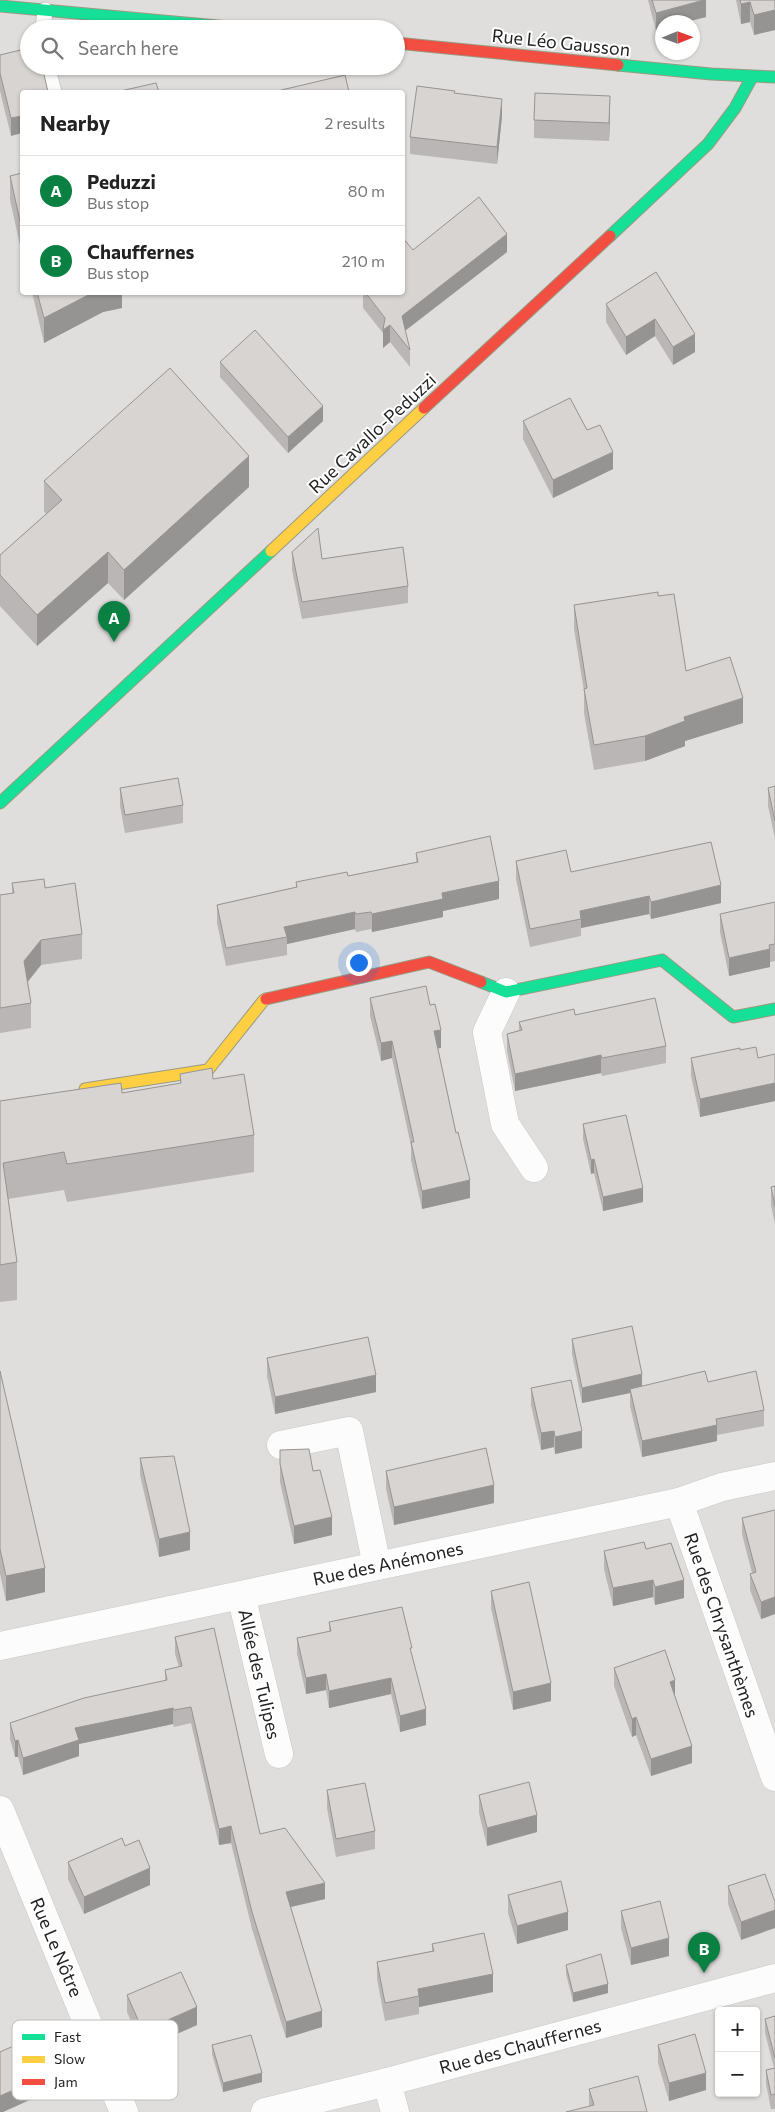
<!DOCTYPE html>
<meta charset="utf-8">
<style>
:root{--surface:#fff;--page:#f2f2f2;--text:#222;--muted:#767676;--line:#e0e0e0;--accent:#0b8043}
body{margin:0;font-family:Commissioner,sans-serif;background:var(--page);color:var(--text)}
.controls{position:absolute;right:15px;bottom:15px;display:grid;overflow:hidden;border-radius:5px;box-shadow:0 1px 4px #0004}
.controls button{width:45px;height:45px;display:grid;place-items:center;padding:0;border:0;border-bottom:1px solid var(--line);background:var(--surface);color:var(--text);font:25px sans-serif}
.compass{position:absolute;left:655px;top:15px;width:45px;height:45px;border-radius:50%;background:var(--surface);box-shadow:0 1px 4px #0004;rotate:89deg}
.you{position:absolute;left:358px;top:962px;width:18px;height:18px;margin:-12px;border:4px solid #fff;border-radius:50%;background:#1a73e8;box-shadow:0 0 0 8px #1a73e833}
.badge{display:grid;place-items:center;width:32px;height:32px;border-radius:50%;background:var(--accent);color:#fff;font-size:16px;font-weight:700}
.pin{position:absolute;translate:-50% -41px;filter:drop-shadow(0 1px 2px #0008)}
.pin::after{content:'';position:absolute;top:26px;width:18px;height:15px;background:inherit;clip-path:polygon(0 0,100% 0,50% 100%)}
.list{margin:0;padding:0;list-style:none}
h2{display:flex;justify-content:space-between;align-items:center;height:65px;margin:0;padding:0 20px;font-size:21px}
h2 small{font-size:16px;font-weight:400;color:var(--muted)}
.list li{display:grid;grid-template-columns:32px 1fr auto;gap:15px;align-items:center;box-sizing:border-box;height:70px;padding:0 20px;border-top:1px solid var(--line)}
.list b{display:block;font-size:19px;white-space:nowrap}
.list p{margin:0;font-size:16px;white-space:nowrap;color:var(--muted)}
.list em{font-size:16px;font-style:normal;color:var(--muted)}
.icon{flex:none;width:28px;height:28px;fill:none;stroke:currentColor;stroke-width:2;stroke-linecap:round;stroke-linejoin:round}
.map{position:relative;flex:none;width:775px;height:2112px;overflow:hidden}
.search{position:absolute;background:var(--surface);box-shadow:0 1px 4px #0004;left:20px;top:20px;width:385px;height:55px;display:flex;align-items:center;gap:12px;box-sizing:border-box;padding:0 18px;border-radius:28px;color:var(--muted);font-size:19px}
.panel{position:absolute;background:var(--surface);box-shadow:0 1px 4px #0004;left:20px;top:90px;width:385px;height:205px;border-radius:5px}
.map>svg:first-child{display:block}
</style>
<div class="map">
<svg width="775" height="2112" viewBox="0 0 775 2112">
<rect width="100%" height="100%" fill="#f0eeeb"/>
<!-- residential -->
<path fill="#dfdedc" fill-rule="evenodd" d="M 0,0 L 775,0 L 775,2112 L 0,2112 ZM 662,22 L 692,22 L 692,52 L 662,52 ZM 29,29 L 396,29 L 396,66 L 29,66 ZM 22,92 L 402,92 L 402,292 L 22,292 ZM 719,2011 L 756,2011 L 756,2093 L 719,2093 Z"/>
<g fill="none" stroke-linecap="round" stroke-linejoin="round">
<defs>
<g id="lane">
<path d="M 43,29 L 45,10"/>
<path d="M 47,66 L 54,92"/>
</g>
<g id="street">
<path d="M 506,992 L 487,1032 L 505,1124 L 534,1168"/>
<path d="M 281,1445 L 349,1431 L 377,1566"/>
<path d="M 679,1502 L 775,1777"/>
<path d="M 241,1595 L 279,1754"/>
<path d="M 0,1646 L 679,1502 L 722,1487 L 775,1476"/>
<path d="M 0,1810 L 124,2112"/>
<path d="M 387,2082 L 395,2112"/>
<path d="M 265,2112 L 387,2082 L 775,1978"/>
</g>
<g id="fast">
<path d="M 0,6 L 250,29"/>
<path d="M 618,65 L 711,74 L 775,77"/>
<path d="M 610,236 L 708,144 L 735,108 L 752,77"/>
<path d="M 0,803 L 271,551"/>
<path d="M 481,982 L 506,992 L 662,960 L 733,1017 L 775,1009"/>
</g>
<g id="slow">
<path d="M 271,551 L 424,408"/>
<path d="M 85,1089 L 208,1070 L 264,1000 L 266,999"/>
</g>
<g id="jam">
<path d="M 396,43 L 618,65"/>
<path d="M 424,408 L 610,236"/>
<path d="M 266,999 L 429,962 L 481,982"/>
</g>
</defs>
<!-- lane casing -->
<use href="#lane" stroke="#c9c8c7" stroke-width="17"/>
<!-- street casing -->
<use href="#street" stroke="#c9c8c7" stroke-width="29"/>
<!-- fast casing -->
<use href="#fast" stroke="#999a82" stroke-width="13"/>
<!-- slow casing -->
<use href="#slow" stroke="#999a82" stroke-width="13"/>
<!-- jam casing -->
<use href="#jam" stroke="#999a82" stroke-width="13"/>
<!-- lane -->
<use href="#lane" stroke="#fdfcfc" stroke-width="15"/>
<!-- street -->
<use href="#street" stroke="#fdfcfc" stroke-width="28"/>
<!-- fast -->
<use href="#fast" stroke="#16e098" stroke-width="11"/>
<!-- slow -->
<use href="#slow" stroke="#ffcf43" stroke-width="11"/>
<!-- jam -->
<use href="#jam" stroke="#f24e42" stroke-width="11"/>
</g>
<!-- wall -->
<g fill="#b9b6b5">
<path d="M 648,0 L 706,0 L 706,17 L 686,22 L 662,22 L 662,29 L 656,31 Z"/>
<path d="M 736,0 L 775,0 L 775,30 L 754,35 L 750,22 L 741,24 Z"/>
<path d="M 29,48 L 11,136 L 0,91 L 0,55 Z"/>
<path d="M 455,93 L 502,116 L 497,164 L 410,154 L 410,137 Z"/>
<path d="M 610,114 L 609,141 L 534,138 L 534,120 Z"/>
<path d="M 22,173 L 22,254 L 10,200 L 10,176 Z"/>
<path d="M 413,250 L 507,252 L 405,331 L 410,350 L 410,367 L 390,342 L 383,348 L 383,333 L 363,308 L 363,292 L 402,292 Z"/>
<path d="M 656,272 L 695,352 L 673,365 L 655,336 L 626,355 L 606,322 L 606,304 Z"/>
<path d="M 32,292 L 122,292 L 122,308 L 103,312 L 44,343 Z"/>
<path d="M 220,362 L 323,421 L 288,453 L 220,377 Z"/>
<path d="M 523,421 L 613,469 L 553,498 L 523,439 Z"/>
<path d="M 44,481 L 249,487 L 124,600 L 108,583 L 37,646 L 0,606 L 0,555 L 46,514 L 44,511 Z"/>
<path d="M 292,552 L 322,559 L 408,586 L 408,603 L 302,619 L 292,570 Z"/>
<path d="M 658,596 L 686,671 L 743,723 L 685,741 L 685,746 L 645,761 L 594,770 L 584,713 L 584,691 L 574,629 L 574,605 Z"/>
<path d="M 775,786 L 775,839 L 768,806 L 768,788 Z"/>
<path d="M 120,788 L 183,805 L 183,823 L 125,833 L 120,806 Z"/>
<path d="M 416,853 L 499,899 L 443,911 L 443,917 L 372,932 L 371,929 L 356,932 L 355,929 L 287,944 L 287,955 L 226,966 L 217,923 L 217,905 L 296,887 L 296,882 L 348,876 L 416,862 Z"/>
<path d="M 516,861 L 571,872 L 721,903 L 651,919 L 649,914 L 581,928 L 581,936 L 530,947 L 516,879 Z"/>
<path d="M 12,883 L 45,888 L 82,934 L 82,959 L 41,965 L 28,982 L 31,1003 L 31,1028 L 0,1033 L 0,895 L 12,893 Z"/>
<path d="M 775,902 L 775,961 L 770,962 L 770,967 L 729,976 L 720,932 L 720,914 Z"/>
<path d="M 370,998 L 441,1048 L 438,1048 L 470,1198 L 422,1209 L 411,1160 L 411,1146 L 392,1058 L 381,1061 L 370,1016 Z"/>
<path d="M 575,1015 L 666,1046 L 666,1063 L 602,1076 L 601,1073 L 515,1091 L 507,1051 L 507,1034 L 519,1030 L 519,1022 Z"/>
<path d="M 740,1050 L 758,1058 L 775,1054 L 775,1101 L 700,1117 L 691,1076 L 691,1058 Z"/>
<path d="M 180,1074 L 213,1079 L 254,1135 L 254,1172 L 67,1202 L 64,1190 L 8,1199 L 17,1262 L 17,1300 L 0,1302 L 0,1101 L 122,1093 L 180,1084 Z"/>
<path d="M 583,1124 L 643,1202 L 603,1211 L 594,1173 L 591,1174 L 583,1139 Z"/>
<path d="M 775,1186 L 775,1224 L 771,1205 L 771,1187 Z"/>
<path d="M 572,1339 L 642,1386 L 708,1382 L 764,1410 L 764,1426 L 717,1435 L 717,1441 L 642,1457 L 630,1406 L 630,1393 L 582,1403 L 572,1354 Z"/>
<path d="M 267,1358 L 376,1392 L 275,1414 L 267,1376 Z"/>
<path d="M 0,1371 L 45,1592 L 6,1601 L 0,1574 Z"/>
<path d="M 531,1388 L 582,1448 L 555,1454 L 554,1447 L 541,1450 L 531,1405 Z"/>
<path d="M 280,1450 L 313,1471 L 332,1535 L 294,1544 L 280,1482 Z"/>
<path d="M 140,1458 L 190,1550 L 159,1557 L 140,1475 Z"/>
<path d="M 386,1471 L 494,1503 L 394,1525 L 386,1489 Z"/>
<path d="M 775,1510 L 775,1614 L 761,1619 L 750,1590 L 750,1574 L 752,1573 L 742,1534 L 742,1518 Z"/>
<path d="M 646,1549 L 684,1598 L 655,1605 L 653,1597 L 613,1606 L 604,1569 L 604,1551 Z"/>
<path d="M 491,1591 L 551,1701 L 513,1710 L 491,1608 Z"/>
<path d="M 329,1622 L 412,1655 L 426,1725 L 400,1732 L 391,1694 L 329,1708 L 326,1690 L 306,1694 L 297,1654 L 297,1638 L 329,1631 Z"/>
<path d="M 175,1637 L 260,1834 L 325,1899 L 291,1907 L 322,2027 L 286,2038 L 252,1929 L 231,1843 L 219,1845 L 191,1723 L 174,1727 L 173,1724 L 79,1744 L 79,1756 L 23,1775 L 18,1757 L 15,1757 L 10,1739 L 10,1723 L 165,1681 L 165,1670 L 179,1667 L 175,1654 Z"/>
<path d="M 614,1668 L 675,1697 L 692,1763 L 651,1776 L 636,1735 L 632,1737 L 614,1686 Z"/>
<path d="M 327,1790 L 375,1831 L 375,1849 L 336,1857 L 327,1808 Z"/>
<path d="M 479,1795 L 537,1832 L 487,1846 L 479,1813 Z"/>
<path d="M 125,1846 L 150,1885 L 84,1914 L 68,1879 L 68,1862 Z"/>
<path d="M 765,1874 L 741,1940 L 728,1904 L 728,1886 Z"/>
<path d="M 508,1895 L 568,1930 L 517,1944 L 508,1913 Z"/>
<path d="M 621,1911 L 669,1956 L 631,1965 L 621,1928 Z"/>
<path d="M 432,1944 L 493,1992 L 419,2007 L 419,2014 L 385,2021 L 377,1979 L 377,1962 L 432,1951 Z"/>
<path d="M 566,1965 L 608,1993 L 573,2002 L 566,1974 Z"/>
<path d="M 127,1995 L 197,2025 L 143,2049 L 127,2012 Z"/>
<path d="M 775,2016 L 775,2109 L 771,2109 L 766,2084 L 766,2070 L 774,2068 L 765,2033 L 765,2019 Z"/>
<path d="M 212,2045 L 262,2082 L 223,2092 L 212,2054 Z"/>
<path d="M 658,2045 L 706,2090 L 669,2101 L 658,2063 Z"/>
<path d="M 589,2089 L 647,2112 L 589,2106 Z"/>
</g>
<!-- shaded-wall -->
<g fill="#969493">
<path d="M 704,0 L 706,0 L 706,17 L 686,22 L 662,22 L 662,29 L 656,31 L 656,13 Z"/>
<path d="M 750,2 L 750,22 L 741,24 L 741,4 Z"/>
<path d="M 775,10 L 775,30 L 754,35 L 754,15 Z"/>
<path d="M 610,96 L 610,114 L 609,141 L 609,123 Z"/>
<path d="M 502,99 L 502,116 L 497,164 L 497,147 Z"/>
<path d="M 22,116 L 22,133 L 11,136 L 11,118 Z"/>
<path d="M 507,234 L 507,252 L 402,333 L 402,316 Z"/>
<path d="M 94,292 L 122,292 L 122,308 L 103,312 L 44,343 L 44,318 Z"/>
<path d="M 655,319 L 655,336 L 626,355 L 626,337 Z"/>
<path d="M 390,325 L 390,342 L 383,348 L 383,330 Z"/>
<path d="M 695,334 L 695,352 L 673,365 L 673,347 Z"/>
<path d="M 323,406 L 323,421 L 288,453 L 288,437 Z"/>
<path d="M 613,452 L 613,469 L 553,498 L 553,480 Z"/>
<path d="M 249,456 L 249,487 L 124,600 L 124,570 Z"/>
<path d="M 108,552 L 108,583 L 37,646 L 37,615 Z"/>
<path d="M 743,698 L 743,723 L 685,741 L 685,746 L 645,761 L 645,736 L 684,717 Z"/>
<path d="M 499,881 L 499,899 L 443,911 L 443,917 L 372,932 L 372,914 L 442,893 Z"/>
<path d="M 721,885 L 721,903 L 651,919 L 651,902 Z"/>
<path d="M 649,896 L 649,914 L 581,928 L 581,919 L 580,911 Z"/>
<path d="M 355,912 L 355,929 L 287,944 L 287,937 L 284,927 Z"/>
<path d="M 41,940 L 41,965 L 24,986 L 24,961 Z"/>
<path d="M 770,949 L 770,967 L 729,976 L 729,958 Z"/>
<path d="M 441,1030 L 441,1048 L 434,1049 L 434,1031 Z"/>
<path d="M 392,1041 L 392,1058 L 381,1061 L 381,1043 Z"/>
<path d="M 601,1055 L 601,1073 L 515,1091 L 515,1074 Z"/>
<path d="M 775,1083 L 775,1101 L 700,1117 L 700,1099 Z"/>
<path d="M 594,1159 L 594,1173 L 591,1174 L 591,1160 Z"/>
<path d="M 470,1180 L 470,1198 L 422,1209 L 422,1191 Z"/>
<path d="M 643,1188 L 643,1202 L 603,1211 L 603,1197 Z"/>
<path d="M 642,1374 L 642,1390 L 630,1389 L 630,1393 L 582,1403 L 582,1388 Z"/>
<path d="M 376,1375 L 376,1392 L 275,1414 L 275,1397 Z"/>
<path d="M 717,1425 L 717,1441 L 642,1457 L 642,1441 Z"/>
<path d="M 554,1431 L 554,1447 L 541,1450 L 541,1433 Z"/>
<path d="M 582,1431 L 582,1448 L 555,1454 L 555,1437 Z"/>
<path d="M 494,1485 L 494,1503 L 394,1525 L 394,1507 Z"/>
<path d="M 332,1517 L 332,1535 L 294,1544 L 294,1526 Z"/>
<path d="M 190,1532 L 190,1550 L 159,1557 L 159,1539 Z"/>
<path d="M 45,1568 L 45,1592 L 6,1601 L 6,1576 Z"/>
<path d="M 653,1580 L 653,1597 L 613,1606 L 613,1588 Z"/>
<path d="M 684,1580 L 684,1598 L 655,1605 L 655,1587 Z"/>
<path d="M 775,1597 L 775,1614 L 761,1619 L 761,1602 Z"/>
<path d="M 326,1674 L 326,1690 L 306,1694 L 306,1678 Z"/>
<path d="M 391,1678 L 391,1694 L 329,1708 L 329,1691 Z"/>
<path d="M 675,1680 L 675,1697 L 670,1682 Z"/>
<path d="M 551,1683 L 551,1701 L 513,1710 L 513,1692 Z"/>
<path d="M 173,1708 L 173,1724 L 79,1744 L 79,1756 L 23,1775 L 23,1758 L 75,1728 Z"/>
<path d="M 426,1709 L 426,1725 L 400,1732 L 400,1716 Z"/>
<path d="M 636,1717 L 636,1735 L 632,1737 L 632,1719 Z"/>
<path d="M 18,1740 L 18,1757 L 15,1757 L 15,1741 Z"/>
<path d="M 692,1746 L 692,1763 L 651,1776 L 651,1759 Z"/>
<path d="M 537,1815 L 537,1832 L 487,1846 L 487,1828 Z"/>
<path d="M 231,1826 L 231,1843 L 219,1845 L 219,1829 Z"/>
<path d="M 150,1868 L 150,1885 L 84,1914 L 84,1897 Z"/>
<path d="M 325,1883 L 325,1899 L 286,1908 L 286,1892 Z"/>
<path d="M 775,1910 L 775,1928 L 741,1940 L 741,1922 Z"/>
<path d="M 568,1912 L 568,1930 L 517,1944 L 517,1926 Z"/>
<path d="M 669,1938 L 669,1956 L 631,1965 L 631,1948 Z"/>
<path d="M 493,1974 L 493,1992 L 419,2007 L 419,1996 L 418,1989 Z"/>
<path d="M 608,1984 L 608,1993 L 573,2002 L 573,1993 Z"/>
<path d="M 197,2007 L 197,2025 L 143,2049 L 143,2031 Z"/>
<path d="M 322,2011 L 322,2027 L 286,2038 L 286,2022 Z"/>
<path d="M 61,2069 L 61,2086 L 3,2112 L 0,2112 L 0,2096 Z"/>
<path d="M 262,2073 L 262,2082 L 223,2092 L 223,2083 Z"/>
<path d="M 706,2073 L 706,2090 L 669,2101 L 669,2083 Z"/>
</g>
<!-- building -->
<g fill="#d7d4d2" stroke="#969493">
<path d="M 652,0 L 704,0 L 656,13 Z"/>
<path d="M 740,0 L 775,0 L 775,10 L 754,15 L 750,2 L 741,4 Z"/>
<path d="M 29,48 L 29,66 L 42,66 L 48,92 L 22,92 L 22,116 L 11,118 L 0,73 L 0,55 Z"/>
<path d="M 345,75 L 349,92 L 273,92 Z"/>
<path d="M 156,83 L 159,92 L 116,92 Z"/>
<path d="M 417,86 L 455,91 L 454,93 L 502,99 L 497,147 L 410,137 Z"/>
<path d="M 535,93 L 610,96 L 609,123 L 534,120 Z"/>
<path d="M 22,173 L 22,230 L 10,176 Z"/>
<path d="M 479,197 L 507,234 L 402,316 L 410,350 L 390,325 L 383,330 L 385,318 L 365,292 L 402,292 L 402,237 L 413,250 Z"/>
<path d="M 656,272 L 695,334 L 673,347 L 655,319 L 626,337 L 606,304 Z"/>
<path d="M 37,292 L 94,292 L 44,318 Z"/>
<path d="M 255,330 L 323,406 L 288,437 L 220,362 Z"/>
<path d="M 170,368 L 249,456 L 124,570 L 108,552 L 37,615 L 0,575 L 0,555 L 62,500 L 44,481 Z"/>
<path d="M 570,398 L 587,430 L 600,425 L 613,452 L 553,480 L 523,421 Z"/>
<path d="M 318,528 L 322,559 L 403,547 L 408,586 L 302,602 L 292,552 Z"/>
<path d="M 658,592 L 658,596 L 674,594 L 686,671 L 730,657 L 743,698 L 684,717 L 685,721 L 645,736 L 594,745 L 584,689 L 587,688 L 574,605 Z"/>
<path d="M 178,778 L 183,805 L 125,815 L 120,788 Z"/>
<path d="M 775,786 L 775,821 L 768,788 Z"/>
<path d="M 490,836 L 499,881 L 442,893 L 443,899 L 372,914 L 371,912 L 356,914 L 355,912 L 284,927 L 287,937 L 226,948 L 217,905 L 297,887 L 296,882 L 347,872 L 348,876 L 418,862 L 416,853 Z"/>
<path d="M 711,842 L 721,885 L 651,902 L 649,896 L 580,911 L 581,919 L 530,929 L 516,861 L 566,850 L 571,872 Z"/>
<path d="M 44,879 L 45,888 L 75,883 L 82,934 L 41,940 L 24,961 L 31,1003 L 0,1008 L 0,895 L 14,893 L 12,883 Z"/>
<path d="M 775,902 L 775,944 L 769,945 L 770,949 L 729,958 L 720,914 Z"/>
<path d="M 426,986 L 430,1005 L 435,1004 L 441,1030 L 434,1031 L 456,1133 L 458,1132 L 470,1180 L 422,1191 L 411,1142 L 414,1142 L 392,1041 L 381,1043 L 370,998 Z"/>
<path d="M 655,998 L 666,1046 L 602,1058 L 601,1055 L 515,1074 L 507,1034 L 522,1030 L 519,1022 L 574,1009 L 575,1015 Z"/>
<path d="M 756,1047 L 758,1058 L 775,1054 L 775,1083 L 700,1099 L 691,1058 L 740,1048 L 740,1050 Z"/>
<path d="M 212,1068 L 213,1079 L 244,1074 L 254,1135 L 67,1164 L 64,1152 L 3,1163 L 17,1262 L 0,1265 L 0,1101 L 121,1083 L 122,1093 L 181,1083 L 180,1074 Z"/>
<path d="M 626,1115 L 643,1188 L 603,1197 L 594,1159 L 591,1160 L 583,1124 Z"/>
<path d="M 775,1186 L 775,1206 L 771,1187 Z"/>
<path d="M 632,1326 L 642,1374 L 582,1388 L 572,1339 Z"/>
<path d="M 368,1337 L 376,1375 L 275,1397 L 267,1358 Z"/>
<path d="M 0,1371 L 45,1568 L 6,1576 L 0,1549 Z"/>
<path d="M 705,1371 L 708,1382 L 756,1371 L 764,1410 L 716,1419 L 717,1425 L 642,1441 L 630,1389 Z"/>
<path d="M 571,1380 L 582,1431 L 555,1437 L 554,1431 L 541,1433 L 531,1388 Z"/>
<path d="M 486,1448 L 494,1485 L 394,1507 L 386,1471 Z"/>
<path d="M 309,1449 L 313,1471 L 320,1470 L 332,1517 L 294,1526 L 280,1464 L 280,1450 Z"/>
<path d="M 174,1456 L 190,1532 L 159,1539 L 140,1458 Z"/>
<path d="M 775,1510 L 775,1597 L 761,1602 L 750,1574 L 756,1572 L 742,1518 Z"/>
<path d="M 644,1542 L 646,1549 L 671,1543 L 684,1580 L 655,1587 L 653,1580 L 613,1588 L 604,1551 Z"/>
<path d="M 529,1582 L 551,1683 L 513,1692 L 491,1591 Z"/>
<path d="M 402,1607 L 412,1648 L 410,1648 L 426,1709 L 400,1716 L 391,1678 L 329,1691 L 326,1674 L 306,1678 L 297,1638 L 331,1631 L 329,1622 Z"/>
<path d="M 214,1628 L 260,1834 L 285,1828 L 325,1883 L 286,1892 L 322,2011 L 286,2022 L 252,1912 L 231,1826 L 219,1829 L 191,1707 L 174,1710 L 173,1708 L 75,1728 L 79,1740 L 23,1758 L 18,1740 L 15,1741 L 10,1723 L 84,1698 L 167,1680 L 165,1670 L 182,1666 L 175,1637 Z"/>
<path d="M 665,1650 L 675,1680 L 670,1682 L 692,1746 L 651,1759 L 636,1717 L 632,1719 L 614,1668 Z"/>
<path d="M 529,1782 L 537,1815 L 487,1828 L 479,1795 Z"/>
<path d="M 365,1783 L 375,1831 L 336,1839 L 327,1790 Z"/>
<path d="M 122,1838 L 125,1846 L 139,1840 L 150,1868 L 84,1897 L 68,1862 Z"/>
<path d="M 765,1874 L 775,1902 L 775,1910 L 741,1922 L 728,1886 Z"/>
<path d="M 561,1881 L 568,1912 L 517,1926 L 508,1895 Z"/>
<path d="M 660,1901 L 669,1938 L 631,1948 L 621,1911 Z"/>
<path d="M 484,1933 L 493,1974 L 418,1989 L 419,1996 L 385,2003 L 377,1962 L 434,1951 L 432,1944 Z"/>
<path d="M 601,1954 L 608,1984 L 573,1993 L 566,1965 Z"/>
<path d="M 181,1972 L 197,2007 L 143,2031 L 127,1995 Z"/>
<path d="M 775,2016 L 775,2058 L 765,2019 Z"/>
<path d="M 45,2032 L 61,2069 L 0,2096 L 0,2052 Z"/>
<path d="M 695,2034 L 706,2073 L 669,2083 L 658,2045 Z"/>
<path d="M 251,2035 L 262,2073 L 223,2083 L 212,2045 Z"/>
<path d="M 775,2068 L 775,2094 L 771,2095 L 766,2070 Z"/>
<path d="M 638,2076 L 647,2112 L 566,2112 L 594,2105 L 589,2089 Z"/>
</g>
<g text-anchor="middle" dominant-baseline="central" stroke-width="4" stroke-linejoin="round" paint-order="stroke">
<!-- street labels -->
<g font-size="18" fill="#222" stroke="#fff">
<text transform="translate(561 42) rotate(6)">Rue Léo Gausson</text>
<text transform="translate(372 433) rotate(-43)">Rue Cavallo-Peduzzi</text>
<text transform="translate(388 1563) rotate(-12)">Rue des Anémones</text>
<text transform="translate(722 1625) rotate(71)">Rue des Chrysanthèmes</text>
<text transform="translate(260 1674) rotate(77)">Allée des Tulipes</text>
<text transform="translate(57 1947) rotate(67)">Rue Le Nôtre</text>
<text transform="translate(520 2046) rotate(-15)">Rue des Chauffernes</text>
</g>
</g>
<!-- legend -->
<rect x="12" y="2020" width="166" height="80" rx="8" fill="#fff" stroke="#bdbdbd" stroke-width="1"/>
<rect x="22" y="2034" width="23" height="6" fill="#16e098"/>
<rect x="22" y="2056" width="23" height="7" fill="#ffcf43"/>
<rect x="22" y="2079" width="23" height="6" fill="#f24e42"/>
<g font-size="14" fill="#222">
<text x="54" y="2042">Fast</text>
<text x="54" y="2064">Slow</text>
<text x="54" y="2087">Jam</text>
</g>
</svg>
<div class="controls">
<button>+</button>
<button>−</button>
</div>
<svg class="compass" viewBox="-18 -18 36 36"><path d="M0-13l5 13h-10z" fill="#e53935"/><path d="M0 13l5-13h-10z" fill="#767676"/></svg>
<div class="you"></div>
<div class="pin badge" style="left:114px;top:642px">A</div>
<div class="pin badge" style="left:704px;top:1973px">B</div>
<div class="search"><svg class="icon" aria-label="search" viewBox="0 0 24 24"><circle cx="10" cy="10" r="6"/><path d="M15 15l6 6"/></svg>Search here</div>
<section class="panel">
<h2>Nearby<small>2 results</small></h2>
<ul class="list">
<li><span class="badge">A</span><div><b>Peduzzi</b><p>Bus stop</p></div><em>80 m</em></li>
<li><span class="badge">B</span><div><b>Chauffernes</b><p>Bus stop</p></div><em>210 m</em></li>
</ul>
</section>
</div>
